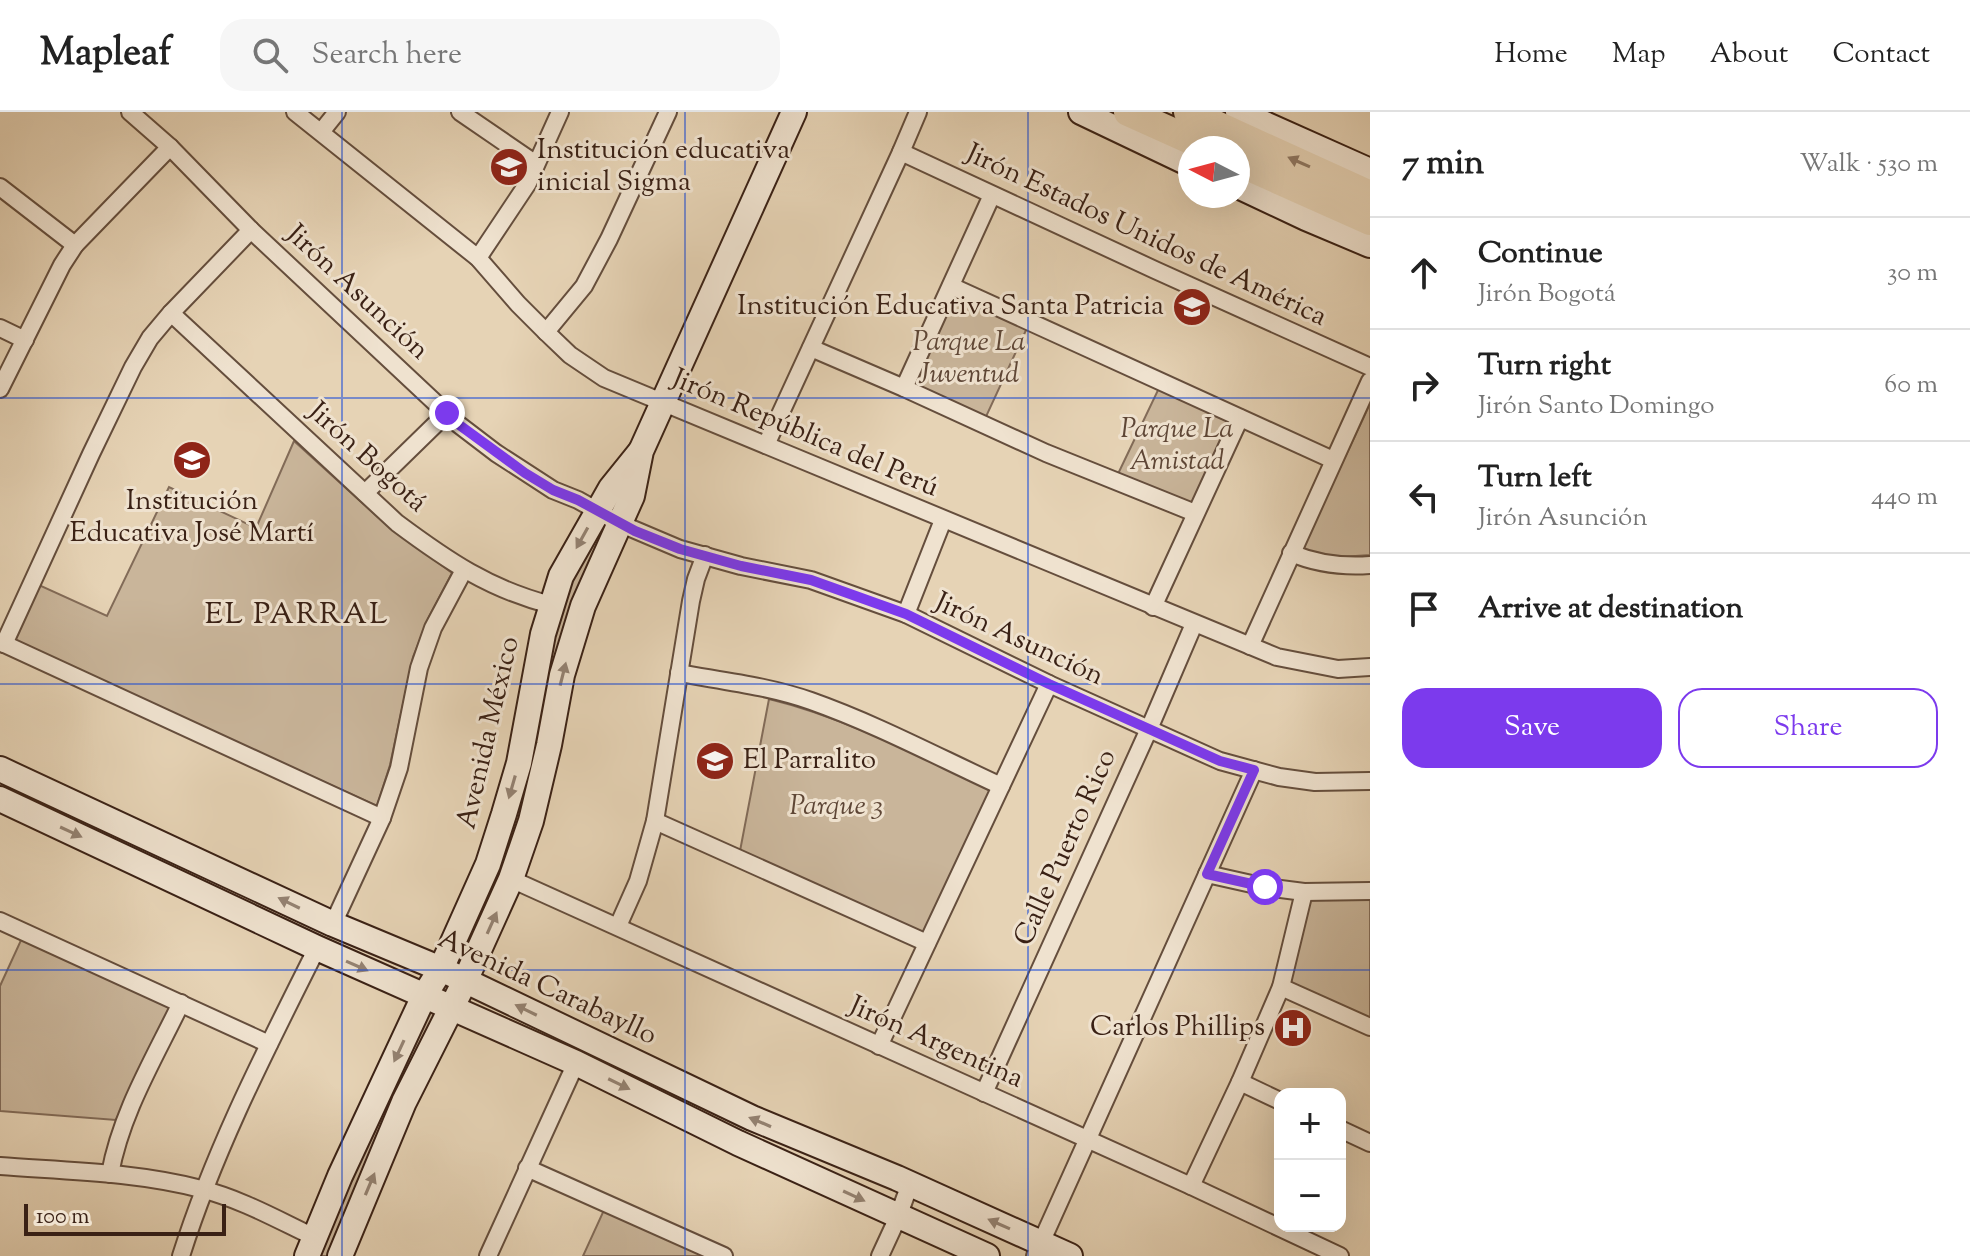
<!DOCTYPE html>
<meta charset="utf-8">
<style>
:root{--surface:#fff;--page:#f6f6f6;--text:#222;--muted:#767676;--line:#e0e0e0;--accent:#7c3aed}
body{margin:0;font-family:"Sorts Mill Goudy",serif;background:var(--page);color:var(--text)}
.controls{position:absolute;right:24px;bottom:24px;display:grid;overflow:hidden;border-radius:16px;box-shadow:0 8px 32px #0002}
.controls button{width:72px;height:72px;display:grid;place-items:center;padding:0;border:0;border-bottom:2px solid var(--line);background:var(--surface);color:var(--text);font:40px sans-serif}
.compass{position:absolute;left:1178px;top:24px;width:72px;height:72px;border-radius:50%;background:var(--surface);box-shadow:0 8px 32px #0002;rotate:276deg}
.scale{position:absolute;left:24px;bottom:20px;width:202px;box-sizing:border-box;padding-left:8px;border:4px solid #3a2115;border-top:0;font-size:22px;line-height:28px;white-space:nowrap;color:#3a2115;-webkit-text-stroke:6px #efe2cf;paint-order:stroke}
.stop{position:absolute;width:24px;height:24px;margin:-18px;border:6px solid #7c3aed;border-radius:50%;background:#fff}
.stop.end{background:#7c3aed;border-color:#fff;box-shadow:0 2px 8px #0008}
.list{margin:0;padding:0;list-style:none}
h2{display:flex;justify-content:space-between;align-items:center;height:104px;margin:0;padding:0 32px;font-size:34px}
h2 small{font-size:26px;font-weight:400;color:var(--muted)}
.list li{display:grid;grid-template-columns:52px 1fr auto;gap:24px;align-items:center;box-sizing:border-box;height:112px;padding:0 32px;border-top:2px solid var(--line)}
.list b{display:block;font-size:30px;white-space:nowrap}
.list p{margin:0;font-size:26px;white-space:nowrap;color:var(--muted)}
.list em{font-size:26px;font-style:normal;color:var(--muted)}
.actions{display:flex;gap:16px;padding:24px 32px}
.actions a{flex:1;padding:18px 0;border:2px solid var(--accent);border-radius:24px;text-align:center;font-size:28px;color:var(--accent)}
.actions .main{background:var(--accent);color:#fff}
.icon{flex:none;width:44px;height:44px;fill:none;stroke:currentColor;stroke-width:2;stroke-linecap:round;stroke-linejoin:round}
.map{position:relative;flex:none;width:1370px;height:1144px;overflow:hidden}
header{display:flex;align-items:center;gap:48px;box-sizing:border-box;height:112px;padding:0 40px;background:var(--surface);border-bottom:2px solid var(--line)}
header strong{font-size:38px}
nav{display:flex;gap:44px;margin-inline-start:auto;font-size:28px}
.search{width:560px;height:72px;background:var(--page);display:flex;align-items:center;gap:20px;box-sizing:border-box;padding:0 28px;border-radius:24px;color:var(--muted);font-size:30px}
main{display:flex}
aside{flex:1;background:var(--surface)}
.map>svg:first-child{display:block}
</style>
<header>
<strong>Mapleaf</strong>
<div class="search"><svg class="icon" aria-label="search" viewBox="0 0 24 24"><circle cx="10" cy="10" r="6"/><path d="M15 15l6 6"/></svg>Search here</div>
<nav><a>Home</a><a>Map</a><a>About</a><a>Contact</a></nav>
</header>
<main>
<div class="map">
<svg width="1370" height="1144" viewBox="0 0 1370 1144">
<rect width="100%" height="100%" fill="#e6d3b5"/>
<filter id="stains"><feTurbulence type="fractalNoise" baseFrequency=".0025" numOctaves="4"/><feColorMatrix values="0 0 0 0 .2 0 0 0 0 .09 0 0 0 0 .02 0 0 0 .5 -.17"/></filter>
<radialGradient id="worn" r=".72"><stop offset=".6" stop-color="#630" stop-opacity="0"/><stop offset="1" stop-color="#630" stop-opacity=".3"/></radialGradient>
<!-- green -->
<g fill="#c9b59a" stroke="#826b58" stroke-width="2">
<path d="M 954,182 L 1027,216 L 984,309 L 912,274 Z"/>
<path d="M 1159,276 L 1233,309 L 1194,395 L 1117,364 Z"/>
<path d="M 1370,292 L 1370,443 L 1341,445 L 1301,439 Z"/>
<path d="M 294,329 L 380,407 L 452,461 L 429,505 L 413,545 L 390,653 L 377,694 L 14,529 L 39,473 L 107,504 L 169,375 L 256,416 Z"/>
<path d="M 601,413 L 606,423 L 508,757 L 463,850 L 454,845 L 542,583 L 563,487 Z"/>
<path d="M 769,587 C 847,606 918,644 990,678 L 924,822 L 740,739 Z"/>
<path d="M 1311,787 L 1370,787 L 1370,908 L 1288,871 Z"/>
<path d="M 22,826 L 172,895 L 116,1008 L 0,999 L 0,874 Z"/>
<path d="M 424,897 L 440,898 L 330,1144 L 317,1144 Z"/>
<path d="M 604,1098 L 704,1144 L 583,1144 Z"/>
</g>
<g fill="none" stroke-linecap="round" stroke-linejoin="round">
<defs>
<g id="minor">
<path d="M 130,0 L 170,35 L 251,118 L 458,312 L 496,341 L 553,378 L 578,388 L 621,412 L 680,437 L 741,454 L 811,468 L 906,502 L 1049,572 L 1220,649 L 1279,665 L 1315,670 L 1370,669"/>
<path d="M 295,0 L 478,146 L 518,192 L 546,220 L 570,243 L 604,266 L 1277,545 L 1338,557 L 1370,555"/>
<path d="M 460,0 L 536,52"/>
<path d="M 321,20 L 337,0"/>
<path d="M 901,40 L 1155,158 L 1370,255"/>
<path d="M 0,75 L 75,133"/>
<path d="M 478,146 L 528,71 L 560,0"/>
<path d="M 951,174 L 1333,348"/>
<path d="M 171,201 L 397,411 C 448,449 489,477 551,493"/>
<path d="M 0,216 L 25,228"/>
<path d="M 546,220 L 584,174 L 609,127 L 668,0"/>
<path d="M 811,236 L 904,276 L 1046,341 L 1195,401"/>
<path d="M 904,276 L 992,83"/>
<path d="M 0,277 L 62,153 L 75,133 L 170,35"/>
<path d="M 766,333 L 901,40 L 918,0"/>
<path d="M 365,381 L 447,301"/>
<path d="M 1291,441 C 1317,452 1342,455 1370,453"/>
<path d="M 1153,495 L 1240,306"/>
<path d="M 906,502 L 943,408"/>
<path d="M 0,530 L 382,706"/>
<path d="M 4,532 L 91,342 L 133,255 L 150,226 L 171,201 L 251,118"/>
<path d="M 1250,534 L 1370,269"/>
<path d="M 679,561 C 723,569 768,574 811,589 C 876,612 938,645 1001,674"/>
<path d="M 655,709 L 927,831"/>
<path d="M 1207,762 L 1265,775 L 1304,780 L 1370,779"/>
<path d="M 511,767 L 1191,1074 L 1340,1144"/>
<path d="M 0,809 L 269,932"/>
<path d="M 333,812 L 382,706 L 399,656 L 419,556 L 433,516 L 464,458"/>
<path d="M 618,814 L 638,769 L 655,709 L 691,489 L 696,467 L 705,443"/>
<path d="M 1281,875 L 1370,915"/>
<path d="M 879,934 L 1049,572"/>
<path d="M 1240,970 L 1280,989"/>
<path d="M 984,981 L 1149,617 L 1194,512"/>
<path d="M 1340,1017 L 1370,1031"/>
<path d="M 0,1054 C 67,1059 136,1060 201,1077 C 241,1087 278,1108 314,1125"/>
<path d="M 527,1056 L 724,1144"/>
<path d="M 110,1062 C 121,1001 154,947 181,891"/>
<path d="M 1191,1074 L 1240,970 L 1281,875 L 1304,780"/>
<path d="M 181,1144 C 215,1036 267,936 317,836"/>
<path d="M 488,1144 L 576,951"/>
<path d="M 880,1144 L 898,1105 L 910,1072"/>
<path d="M 1035,1144 L 1254,658"/>
</g>
<g id="secondary">
<path d="M 1081,0 L 1190,52"/>
<path d="M 1238,0 L 1370,59"/>
<path d="M 1238,74 L 1306,106 L 1370,133"/>
<path d="M 0,657 L 333,812 L 441,857 L 752,1006 L 897,1066 L 1070,1144"/>
<path d="M 0,687 L 317,836 L 576,951 L 738,1031 L 987,1144"/>
<path d="M 307,1144 L 340,1064 L 424,884 L 441,857 L 488,752 L 504,702 L 519,651 L 543,522 L 561,464 L 611,376 L 640,340"/>
<path d="M 340,1144 L 404,990 L 465,869 L 511,767 L 531,709 L 549,633 L 562,563 L 583,494 L 632,384 L 641,339 L 794,0"/>
</g>
<g id="trunk">
<path d="M 1128,0 L 1208,36"/>
<path d="M 1188,0 L 1370,83"/>
<path d="M 1238,50 L 1370,109"/>
</g>
</defs>
<!-- minor casing -->
<use href="#minor" stroke="#654e3d" stroke-width="20"/>
<!-- secondary casing -->
<use href="#secondary" stroke="#3a2115" stroke-width="28"/>
<!-- trunk casing -->
<use href="#trunk" stroke="#3a2115" stroke-width="32"/>
<!-- minor -->
<use href="#minor" stroke="#efe2cf" stroke-width="16"/>
<!-- secondary -->
<use href="#secondary" stroke="#efe2cf" stroke-width="24"/>
<!-- trunk -->
<use href="#trunk" stroke="#e6d3b5" stroke-width="28"/>
</g>
<!-- one-way arrows -->
<defs><path id="oneway-solid" d="M-6-.8H1V-3.2L6.5 0L1 3.2V.8H-6Z" transform="scale(2)"/></defs>
<use fill="#907a65" href="#oneway-solid" transform="translate(1299 50) rotate(-156)"/>
<g fill="#948272">
<use href="#oneway-solid" transform="translate(582 426) rotate(119)"/>
<use href="#oneway-solid" transform="translate(563 562) rotate(-76)"/>
<use href="#oneway-solid" transform="translate(512 675) rotate(106)"/>
<use href="#oneway-solid" transform="translate(71 720) rotate(25)"/>
<use href="#oneway-solid" transform="translate(289 791) rotate(-154)"/>
<use href="#oneway-solid" transform="translate(492 811) rotate(-66)"/>
<use href="#oneway-solid" transform="translate(357 854) rotate(24)"/>
<use href="#oneway-solid" transform="translate(526 898) rotate(-154)"/>
<use href="#oneway-solid" transform="translate(399 939) rotate(115)"/>
<use href="#oneway-solid" transform="translate(619 972) rotate(26)"/>
<use href="#oneway-solid" transform="translate(760 1010) rotate(-157)"/>
<use href="#oneway-solid" transform="translate(370 1072) rotate(-67)"/>
<use href="#oneway-solid" transform="translate(854 1084) rotate(25)"/>
<use href="#oneway-solid" transform="translate(999 1112) rotate(-156)"/>
</g>
<g fill="none" stroke-linecap="round" stroke-linejoin="round">
<!-- route -->
<path stroke="#7c3aed" stroke-width="10" d="M 447,301 L 458,312 L 525,361 L 553,378 L 578,388 L 635,419 L 680,437 L 741,454 L 811,468 L 906,502 L 1049,572 L 1149,617 L 1220,649 L 1254,658 L 1207,762 L 1265,775"/>
</g>
<!-- grid -->
<path fill="none" stroke="#1d4ed8" stroke-width="2" stroke-opacity="0.55" d="M 342,0 L 342,1144M 685,0 L 685,1144M 1028,0 L 1028,1144M 0,286 L 1370,286M 0,572 L 1370,572M 0,858 L 1370,858"/>
<!-- icons -->
<defs>
<symbol id="school-disc" viewBox="-11 -11 22 22"><circle r="9.5" fill="#8f2418" stroke="#efe2cf"/><path d="M0-5L7-2L0 1L-7-2ZM-4 1L0 2.5L4 1V4Q0 6-4 4Z" fill="#fff"/></symbol>
<symbol id="hospital-disc" viewBox="-11 -11 22 22"><circle r="9.5" fill="#8f2418" stroke="#efe2cf"/><path d="M-5-5h3v3.5h4V-5h3V5h-3V1.5h-4V5h-3Z" fill="#fff"/></symbol>
</defs>
<g fill-rule="evenodd">
<use href="#school-disc" x="487" y="33" width="44" height="44"/>
<use href="#school-disc" x="1170" y="173" width="44" height="44"/>
<use href="#school-disc" x="170" y="326" width="44" height="44"/>
<use href="#school-disc" x="693" y="627" width="44" height="44"/>
<use href="#hospital-disc" x="1271" y="894" width="44" height="44"/>
</g>
<g text-anchor="middle" dominant-baseline="central" stroke-width="6" stroke-linejoin="round" paint-order="stroke">
<!-- poi labels -->
<g font-size="28" fill="#3a2115" stroke="#efe2cf" text-anchor="start">
<text x="537" y="39">Institución educativa<tspan x="537" dy="32">inicial Sigma</tspan></text>
<text x="1164" y="195" text-anchor="end">Institución Educativa Santa Patricia</text>
<text x="192" y="390" text-anchor="middle">Institución<tspan x="192" dy="32">Educativa José Martí</tspan></text>
<text x="743" y="649">El Parralito</text>
<text x="1265" y="916" text-anchor="end">Carlos Phillips</text>
</g>
<!-- street labels -->
<g font-size="28" fill="#3a2115" stroke="#efe2cf">
<text transform="translate(1146 124) rotate(25)">Jirón Estados Unidos de América</text>
<text transform="translate(357 181) rotate(43)">Jirón Asunción</text>
<text transform="translate(805 322) rotate(23)">Jirón República del Perú</text>
<text transform="translate(367 346) rotate(42)">Jirón Bogotá</text>
<text transform="translate(1019 528) rotate(25)">Jirón Asunción</text>
<text transform="translate(489 621) rotate(-77)">Avenida México</text>
<text transform="translate(1066 736) rotate(-66)">Calle Puerto Rico</text>
<text transform="translate(547 876) rotate(25)">Avenida Carabayllo</text>
<text transform="translate(936 931) rotate(24)">Jirón Argentina</text>
</g>
<!-- park labels -->
<g font-size="28" font-style="italic" fill="#5e4636" stroke="#efe2cf">
<text x="969" y="231">Parque La<tspan x="969" dy="32">Juventud</tspan></text>
<text x="1177" y="318">Parque La<tspan x="1177" dy="32">Amistad</tspan></text>
<text x="836" y="695">Parque 3</text>
</g>
<!-- neighbourhood labels -->
<g font-size="30" letter-spacing="2" fill="#3a2115" stroke="#efe2cf">
<text x="297" y="503">EL PARRAL</text>
</g>
</g>
<rect width="100%" height="100%" filter="url(#stains)"/>
<rect width="100%" height="100%" fill="url(#worn)"/>
</svg>
<div class="controls">
<button>+</button>
<button>−</button>
</div>
<svg class="compass" viewBox="-18 -18 36 36"><path d="M0-13l5 13h-10z" fill="#e53935"/><path d="M0 13l5-13h-10z" fill="#767676"/></svg>
<div class="scale">100 m</div>
<div class="stop" style="left:1265px;top:775px"></div>
<div class="stop end" style="left:447px;top:301px"></div>
</div>
<aside>
<h2>7 min<small>Walk · 530 m</small></h2>
<ul class="list">
<li><svg class="icon" aria-label="ahead" viewBox="0 0 24 24"><path d="M12 20V5M6 11l6-6 6 6"/></svg><div><b>Continue</b><p>Jirón Bogotá</p></div><em>30 m</em></li>
<li><svg class="icon" aria-label="right" viewBox="0 0 24 24"><path d="M7 20v-9h11M14 6l5 5-5 5"/></svg><div><b>Turn right</b><p>Jirón Santo Domingo</p></div><em>60 m</em></li>
<li><svg class="icon" aria-label="left" viewBox="0 0 24 24"><path d="M17 20v-9H6M10 6l-5 5 5 5"/></svg><div><b>Turn left</b><p>Jirón Asunción</p></div><em>440 m</em></li>
<li><svg class="icon" aria-label="arrive" viewBox="0 0 24 24"><path d="M6 21V4h12l-3 4 3 4H6"/></svg><div><b>Arrive at destination</b></div></li>
</ul>
<div class="actions"><a class="main">Save</a><a>Share</a></div>
</aside>
</main>
